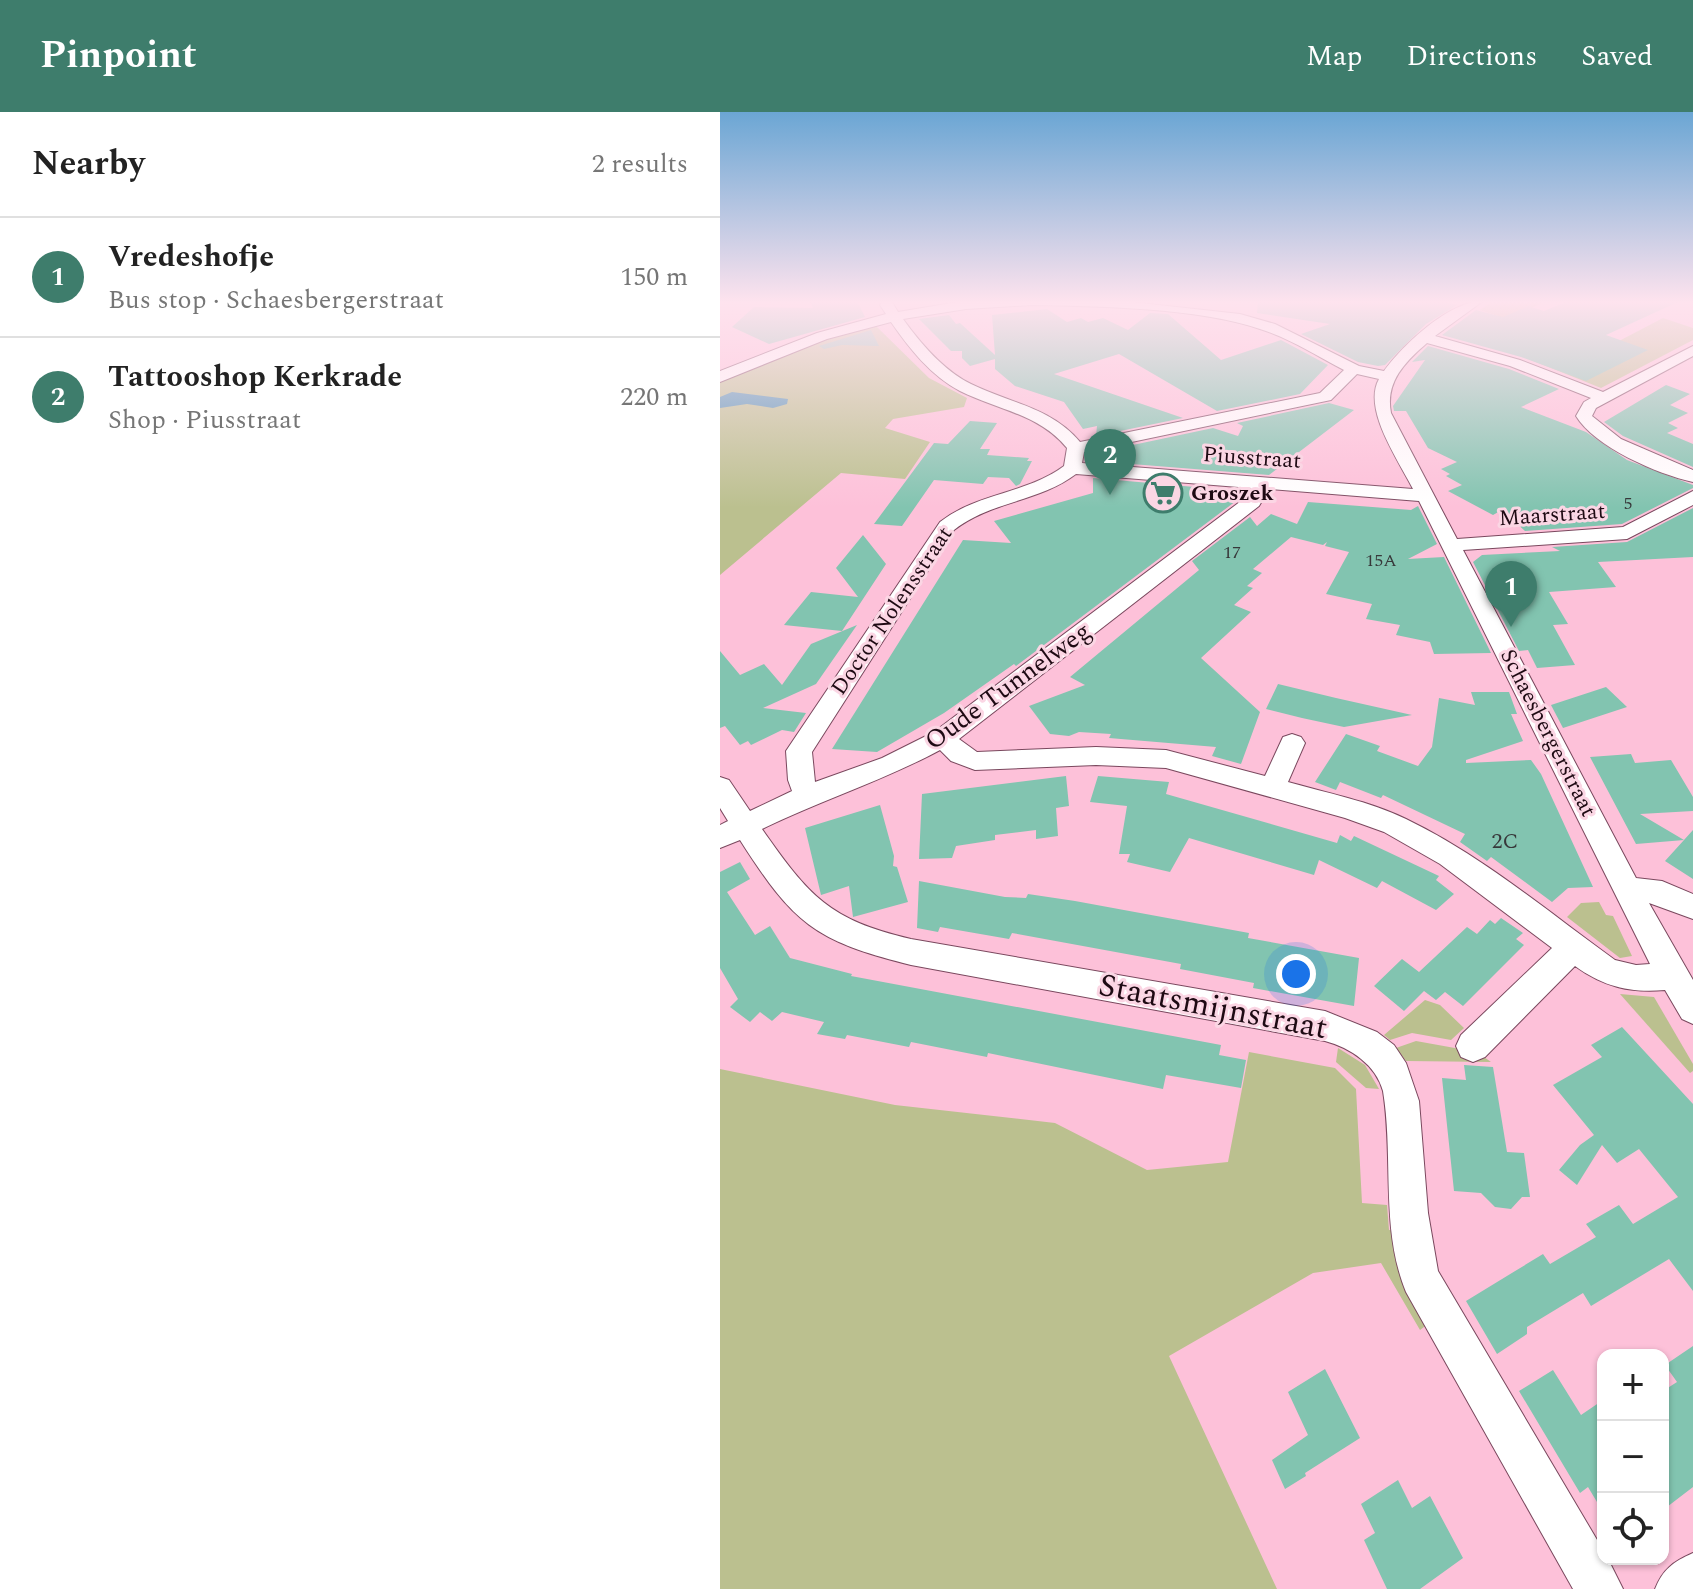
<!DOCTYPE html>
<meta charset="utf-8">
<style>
:root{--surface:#fff;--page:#f6f6f6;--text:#222;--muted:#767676;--line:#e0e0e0;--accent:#3e7d6c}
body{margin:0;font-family:Spectral,serif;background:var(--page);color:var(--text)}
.controls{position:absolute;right:24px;bottom:24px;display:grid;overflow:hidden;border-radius:16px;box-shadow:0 2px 6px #0004}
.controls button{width:72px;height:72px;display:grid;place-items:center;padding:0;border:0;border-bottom:2px solid var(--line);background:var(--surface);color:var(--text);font:40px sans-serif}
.you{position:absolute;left:576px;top:862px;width:28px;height:28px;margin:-20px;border:6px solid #fff;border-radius:50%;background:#1a73e8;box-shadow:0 0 0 12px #1a73e833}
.badge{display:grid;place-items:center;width:52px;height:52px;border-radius:50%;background:var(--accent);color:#fff;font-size:26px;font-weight:700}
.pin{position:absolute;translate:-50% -66px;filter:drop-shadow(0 2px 4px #0008)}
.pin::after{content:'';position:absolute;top:42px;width:28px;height:24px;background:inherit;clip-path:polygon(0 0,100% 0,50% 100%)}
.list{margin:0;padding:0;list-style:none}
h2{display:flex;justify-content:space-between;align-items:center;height:104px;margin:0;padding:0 32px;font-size:34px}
h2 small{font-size:26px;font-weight:400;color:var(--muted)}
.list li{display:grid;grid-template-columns:52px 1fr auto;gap:24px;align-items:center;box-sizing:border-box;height:120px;padding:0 32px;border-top:2px solid var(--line)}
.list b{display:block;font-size:30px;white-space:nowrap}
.list p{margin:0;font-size:26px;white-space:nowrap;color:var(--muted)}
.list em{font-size:26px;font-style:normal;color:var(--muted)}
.icon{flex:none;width:44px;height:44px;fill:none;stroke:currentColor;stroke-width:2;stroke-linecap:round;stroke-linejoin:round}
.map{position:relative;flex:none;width:973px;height:1477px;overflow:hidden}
header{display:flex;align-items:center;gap:48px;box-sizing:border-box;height:112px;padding:0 40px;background:var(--accent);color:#fff}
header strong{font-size:38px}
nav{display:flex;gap:44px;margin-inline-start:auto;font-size:28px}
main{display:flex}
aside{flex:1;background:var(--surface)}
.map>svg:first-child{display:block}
</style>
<header>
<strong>Pinpoint</strong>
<nav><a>Map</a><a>Directions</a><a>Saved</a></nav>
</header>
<main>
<aside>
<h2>Nearby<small>2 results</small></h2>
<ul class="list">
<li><span class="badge">1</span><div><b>Vredeshofje</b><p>Bus stop · Schaesbergerstraat</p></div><em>150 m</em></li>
<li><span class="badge">2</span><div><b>Tattooshop Kerkrade</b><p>Shop · Piusstraat</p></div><em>220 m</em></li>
</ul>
</aside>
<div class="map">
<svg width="973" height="1477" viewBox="0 0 973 1477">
<rect width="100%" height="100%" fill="#fdc1d9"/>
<!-- green -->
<g fill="#bbc08f">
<path d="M 773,189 L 827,189 L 809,197 L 899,229 L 943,206 L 973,216 L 973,228 L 881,276 L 806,246 L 845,227 L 760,198 Z"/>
<path d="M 144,215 L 157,215 L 209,266 L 247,286 L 244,295 L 173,307 L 165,316 L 210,330 L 185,367 L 121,361 L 0,463 L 0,268 L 44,248 Z"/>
<path d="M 879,790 L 886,803 L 893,804 L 912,844 L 900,846 L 847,805 L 861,791 Z"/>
<path d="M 900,882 L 934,885 L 973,952 L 973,959 L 970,961 Z"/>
<path d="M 705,888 L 720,893 L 744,916 L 731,928 L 692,921 L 670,928 L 664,923 Z"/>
<path d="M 696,929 L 757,940 L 771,950 L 686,949 L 676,936 Z"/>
<path d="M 618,936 L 645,953 L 659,977 L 646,976 L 616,950 Z"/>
<path d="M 529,940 L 615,956 L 636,977 L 642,1091 L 667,1093 L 669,1118 L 678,1119 L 708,1212 L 700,1218 L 661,1151 L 593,1161 L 449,1244 L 557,1477 L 0,1477 L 0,957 L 175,993 L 335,1011 L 427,1058 L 508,1050 Z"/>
</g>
<!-- water -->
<path fill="#4f92b5" d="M 12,280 L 68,287 L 67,292 L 53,296 L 27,292 L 0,296 L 0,285 Z"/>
<!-- building -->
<g fill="#82c4b0">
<path d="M 90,189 L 137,189 L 145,205 L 49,232 L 12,215 L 34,195 L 93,196 Z"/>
<path d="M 538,189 L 723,189 L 737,193 L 706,212 L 665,253 L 658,254 L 638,250 L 581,222 L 610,212 L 537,201 Z"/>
<path d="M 848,189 L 960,189 L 886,223 L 928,238 L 866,269 L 801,245 L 722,223 L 756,198 L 783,205 L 808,194 L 824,199 Z"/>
<path d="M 327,197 L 347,210 L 361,206 L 368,210 L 383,206 L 408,218 L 430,201 L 448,202 L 501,248 L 561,228 L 608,253 L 580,282 L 497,299 L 399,242 L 334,262 L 463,306 L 376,324 L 377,314 L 363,317 L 344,290 L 295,274 L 275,257 L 275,247 L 250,254 L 242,246 L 242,239 L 231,239 L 199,207 L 229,203 L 236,212 L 240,211 L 275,243 L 272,203 Z"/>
<path d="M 151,218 L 159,234 L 122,233 L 104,237 L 99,234 Z"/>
<path d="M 708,234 L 789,257 L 839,277 L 801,295 L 866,320 L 907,348 L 973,373 L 973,376 L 902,412 L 805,419 L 782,398 L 773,403 L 728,379 L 742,373 L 726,364 L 730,362 L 721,357 L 737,350 L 708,336 L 686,299 L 674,299 L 673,294 L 705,248 L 692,250 Z"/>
<path d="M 946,273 L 970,282 L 950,293 L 968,301 L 948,311 L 958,316 L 947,321 L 973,332 L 973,355 L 903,324 L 884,310 Z"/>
<path d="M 609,291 L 634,298 L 549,363 L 374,349 L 375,341 L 493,316 L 518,324 L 523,314 L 517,311 Z"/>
<path d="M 250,309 L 277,311 L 260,337 L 270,337 L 267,343 L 309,346 L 307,349 L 312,349 L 300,372 L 296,374 L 289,366 L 268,365 L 263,372 L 214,368 L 182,414 L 154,412 L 214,331 L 228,332 Z"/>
<path d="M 373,366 L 475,375 L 516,389 L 296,554 L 294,552 L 224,601 L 157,640 L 112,637 L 243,428 L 291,431 L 274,409 L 373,381 Z"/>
<path d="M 588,390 L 691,398 L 698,394 L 717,432 L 688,447 L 724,445 L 771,541 L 714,542 L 710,530 L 676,523 L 680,513 L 646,507 L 652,492 L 606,482 L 629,440 L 605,434 L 607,430 L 603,433 L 571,425 L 533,457 L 542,461 L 527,474 L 533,476 L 514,493 L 531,500 L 481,546 L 540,600 L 521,652 L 492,644 L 496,635 L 389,626 L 391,622 L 359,620 L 349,624 L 330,622 L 309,594 L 365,573 L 350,565 L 479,458 L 472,449 L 530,405 L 537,414 L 551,402 L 577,412 Z"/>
<path d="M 973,396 L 973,445 L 878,450 L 896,475 L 829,480 L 848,512 L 833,513 L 855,553 L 817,556 L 808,538 L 799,539 L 753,450 L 762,443 L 840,439 L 832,435 L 907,430 Z"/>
<path d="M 143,423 L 166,452 L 122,519 L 64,513 L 91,480 L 138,485 L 116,456 Z"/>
<path d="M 137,513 L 96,572 L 43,596 L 86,601 L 74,620 L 62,618 L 31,633 L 28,629 L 20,633 L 5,614 L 0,616 L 0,539 L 20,563 L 44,552 L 62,573 L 91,532 Z"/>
<path d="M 558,572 L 616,586 L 692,603 L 624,615 L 582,606 L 546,597 Z"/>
<path d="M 886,575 L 907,595 L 843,616 L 831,593 Z"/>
<path d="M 751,580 L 789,580 L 797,602 L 791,602 L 803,629 L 746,648 L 746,651 L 811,648 L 821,662 L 873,775 L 848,776 L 832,790 L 771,745 L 767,749 L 740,730 L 745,722 L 663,683 L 661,686 L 620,670 L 616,678 L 595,670 L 626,622 L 660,634 L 657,639 L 698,654 L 712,635 L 719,586 L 755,593 Z"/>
<path d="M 911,642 L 915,651 L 951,648 L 973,685 L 973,699 L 920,702 L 964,728 L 973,718 L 973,767 L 945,749 L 964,728 L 916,732 L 870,645 Z"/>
<path d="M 346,664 L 349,694 L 336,696 L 338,724 L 316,727 L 316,718 L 275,723 L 275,728 L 236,734 L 232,746 L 199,747 L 202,682 Z"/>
<path d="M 378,664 L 449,670 L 446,682 L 617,731 L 620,723 L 631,729 L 634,724 L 719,764 L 716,768 L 734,782 L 716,798 L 662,769 L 657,776 L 599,748 L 594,763 L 469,726 L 450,760 L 407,750 L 410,742 L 399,742 L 407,694 L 370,690 Z"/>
<path d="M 160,693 L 174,744 L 173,754 L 177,755 L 188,790 L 133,805 L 129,774 L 101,783 L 85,716 Z"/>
<path d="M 20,750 L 30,767 L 7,780 L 35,823 L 50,814 L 70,846 L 132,862 L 131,864 L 501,933 L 499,943 L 526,948 L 521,976 L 446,963 L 443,977 L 268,941 L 267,945 L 191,930 L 189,935 L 127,923 L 125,927 L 97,922 L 104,910 L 62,900 L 52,909 L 40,900 L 30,910 L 10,895 L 18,887 L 0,856 L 0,760 Z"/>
<path d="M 199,769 L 285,785 L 306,786 L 308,782 L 355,789 L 529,821 L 528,826 L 639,846 L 634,894 L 533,876 L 534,871 L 460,857 L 461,852 L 292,821 L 289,827 L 220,815 L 218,820 L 197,816 Z"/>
<path d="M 781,806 L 803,821 L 796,827 L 804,833 L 743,894 L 725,880 L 716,888 L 704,879 L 684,899 L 654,874 L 682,847 L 699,860 L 747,815 L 757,822 L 770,808 L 775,812 Z"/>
<path d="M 902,915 L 973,992 L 973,1179 L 949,1147 L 871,1194 L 863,1181 L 807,1215 L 807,1222 L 777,1242 L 746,1189 L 823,1142 L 830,1152 L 876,1125 L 866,1112 L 899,1093 L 913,1112 L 958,1085 L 919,1037 L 897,1051 L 882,1033 L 857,1073 L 839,1058 L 860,1033 L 874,1023 L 833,973 L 882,945 L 871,933 Z"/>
<path d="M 744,953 L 773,955 L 787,1040 L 804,1041 L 810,1085 L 802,1085 L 791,1097 L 775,1095 L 761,1081 L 734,1079 L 722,966 L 746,968 Z"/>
<path d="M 973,1234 L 973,1375 L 943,1398 L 943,1279 L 957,1270 L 945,1253 Z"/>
<path d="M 605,1257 L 640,1326 L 585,1361 L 586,1364 L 565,1377 L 552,1348 L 588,1323 L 568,1280 Z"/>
<path d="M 833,1258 L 861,1303 L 883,1288 L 883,1400 L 868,1375 L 860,1381 L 799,1279 Z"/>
<path d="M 678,1368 L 692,1396 L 710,1384 L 743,1446 L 700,1477 L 667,1477 L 644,1428 L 655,1421 L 641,1392 Z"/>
</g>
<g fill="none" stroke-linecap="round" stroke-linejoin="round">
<defs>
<g id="minor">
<path d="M 244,189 L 402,189 L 520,202 L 555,212 L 639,254 L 664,259 C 683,233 729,189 763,189 L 715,224 L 800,248 L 883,280 L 973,234 L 973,244 L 876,296 L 872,304 L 901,327 L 973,358 L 973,370 C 937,362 875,335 856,304 L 864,290 L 871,286 L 790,254 L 707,231 C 685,250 665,270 671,301 L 737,427 L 903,415 L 973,379 L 973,393 L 907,427 L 743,438 L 916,766 L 942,769 L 973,782 L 973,807 L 929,791 L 973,868 L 973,912 L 962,907 L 945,878 C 910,881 884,875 855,854 L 765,945 L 753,950 L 741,945 L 736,934 L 741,923 L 832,836 L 720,752 L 664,720 L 625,706 L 446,656 L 376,653 L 255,658 L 231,649 L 220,638 C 163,669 101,688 42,717 C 89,784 109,808 191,827 L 605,899 L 657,920 L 674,933 L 686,951 L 699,989 L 708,1101 L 718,1159 L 883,1438 L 883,1447 L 888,1447 L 903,1477 L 853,1477 L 686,1180 C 660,1117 674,1045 663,979 C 656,953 631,936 605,929 L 191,853 C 94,829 73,811 20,728 L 0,736 L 0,713 L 8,709 L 0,696 L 0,665 L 9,668 L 30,699 L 72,679 L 68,668 L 66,639 L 220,410 C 257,381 306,382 344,354 L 347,336 C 319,302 278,298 240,279 C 211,264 189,236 171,210 L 107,227 L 0,270 L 0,259 L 97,221 L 166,202 L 160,193 L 162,190 L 172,190 L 178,200 ZM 312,193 C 378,194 479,196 540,217 C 569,226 597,244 624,258 L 600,281 L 360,330 C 331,295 289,291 251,272 C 223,258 201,232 183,207 L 246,197 ZM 637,262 L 659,267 C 642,297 679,349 693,377 L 362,351 L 364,340 L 611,288 ZM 356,362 L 531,376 L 525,386 L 214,620 L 162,646 L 95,670 L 92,640 L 234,418 C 271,389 319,390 356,362 ZM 549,377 L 699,389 L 930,852 L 916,853 L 895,848 C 827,799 761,743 686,707 C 649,689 607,681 568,670 L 585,631 L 581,625 L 572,622 L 563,625 L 545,664 L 446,638 L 376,635 L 257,640 L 239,627 L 539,394 Z"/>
<path d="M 973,1441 L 973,1477 L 935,1477 C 943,1457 953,1450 973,1441 Z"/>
</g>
</defs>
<!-- minor casing -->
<use href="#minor" stroke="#7a485e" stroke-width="2"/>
<!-- minor -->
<use href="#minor" fill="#fff" fill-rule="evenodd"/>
</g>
<!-- sky -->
<linearGradient id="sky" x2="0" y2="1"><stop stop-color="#6ba6d4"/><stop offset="0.48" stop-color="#fee3ee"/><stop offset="1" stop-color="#fee3ee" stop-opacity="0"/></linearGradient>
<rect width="973" height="396" fill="url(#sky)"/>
<!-- icons -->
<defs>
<symbol id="supermarket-ring" viewBox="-11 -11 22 22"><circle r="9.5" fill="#fbd6e4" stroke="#3e7d6c" stroke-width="1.5"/><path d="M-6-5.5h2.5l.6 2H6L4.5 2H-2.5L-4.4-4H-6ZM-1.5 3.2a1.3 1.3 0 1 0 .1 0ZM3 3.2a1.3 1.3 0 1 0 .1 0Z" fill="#3e7d6c"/></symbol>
</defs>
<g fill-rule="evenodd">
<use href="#supermarket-ring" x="421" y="359" width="44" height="44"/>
</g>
<g text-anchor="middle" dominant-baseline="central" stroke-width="6" stroke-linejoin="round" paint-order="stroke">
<!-- far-number labels -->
<g font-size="18" fill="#37383a">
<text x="908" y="391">5</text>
<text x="512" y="440">17</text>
<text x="661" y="448">15A</text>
</g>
<!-- far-street labels -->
<g font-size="22" fill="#1e0a13" stroke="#fbd6e4">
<text transform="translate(532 346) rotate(4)">Piusstraat</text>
<text transform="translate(832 403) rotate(-4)">Maarstraat</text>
<text transform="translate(172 499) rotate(-56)">Doctor Nolensstraat</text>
<text transform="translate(828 621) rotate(63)">Schaesbergerstraat</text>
</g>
<!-- far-poi labels -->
<g font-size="22" font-weight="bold" fill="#1e0a13" stroke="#fbd6e4" text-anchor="start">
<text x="471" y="381">Groszek</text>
</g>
<!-- number labels -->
<g font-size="22" fill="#37383a">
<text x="785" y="729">2C</text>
</g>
<!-- street labels -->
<g font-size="26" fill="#1e0a13" stroke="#fbd6e4">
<text transform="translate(288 574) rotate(-36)">Oude Tunnelweg</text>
</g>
<!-- near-street labels -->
<g font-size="32" fill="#1e0a13" stroke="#fbd6e4">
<text transform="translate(493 895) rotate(11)">Staatsmijnstraat</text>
</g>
</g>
</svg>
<div class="controls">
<button>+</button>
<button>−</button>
<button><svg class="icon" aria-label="locate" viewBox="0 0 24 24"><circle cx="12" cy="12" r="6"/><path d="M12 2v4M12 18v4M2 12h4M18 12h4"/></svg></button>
</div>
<div class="you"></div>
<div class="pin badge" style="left:791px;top:515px">1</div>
<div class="pin badge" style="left:390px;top:383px">2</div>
</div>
</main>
